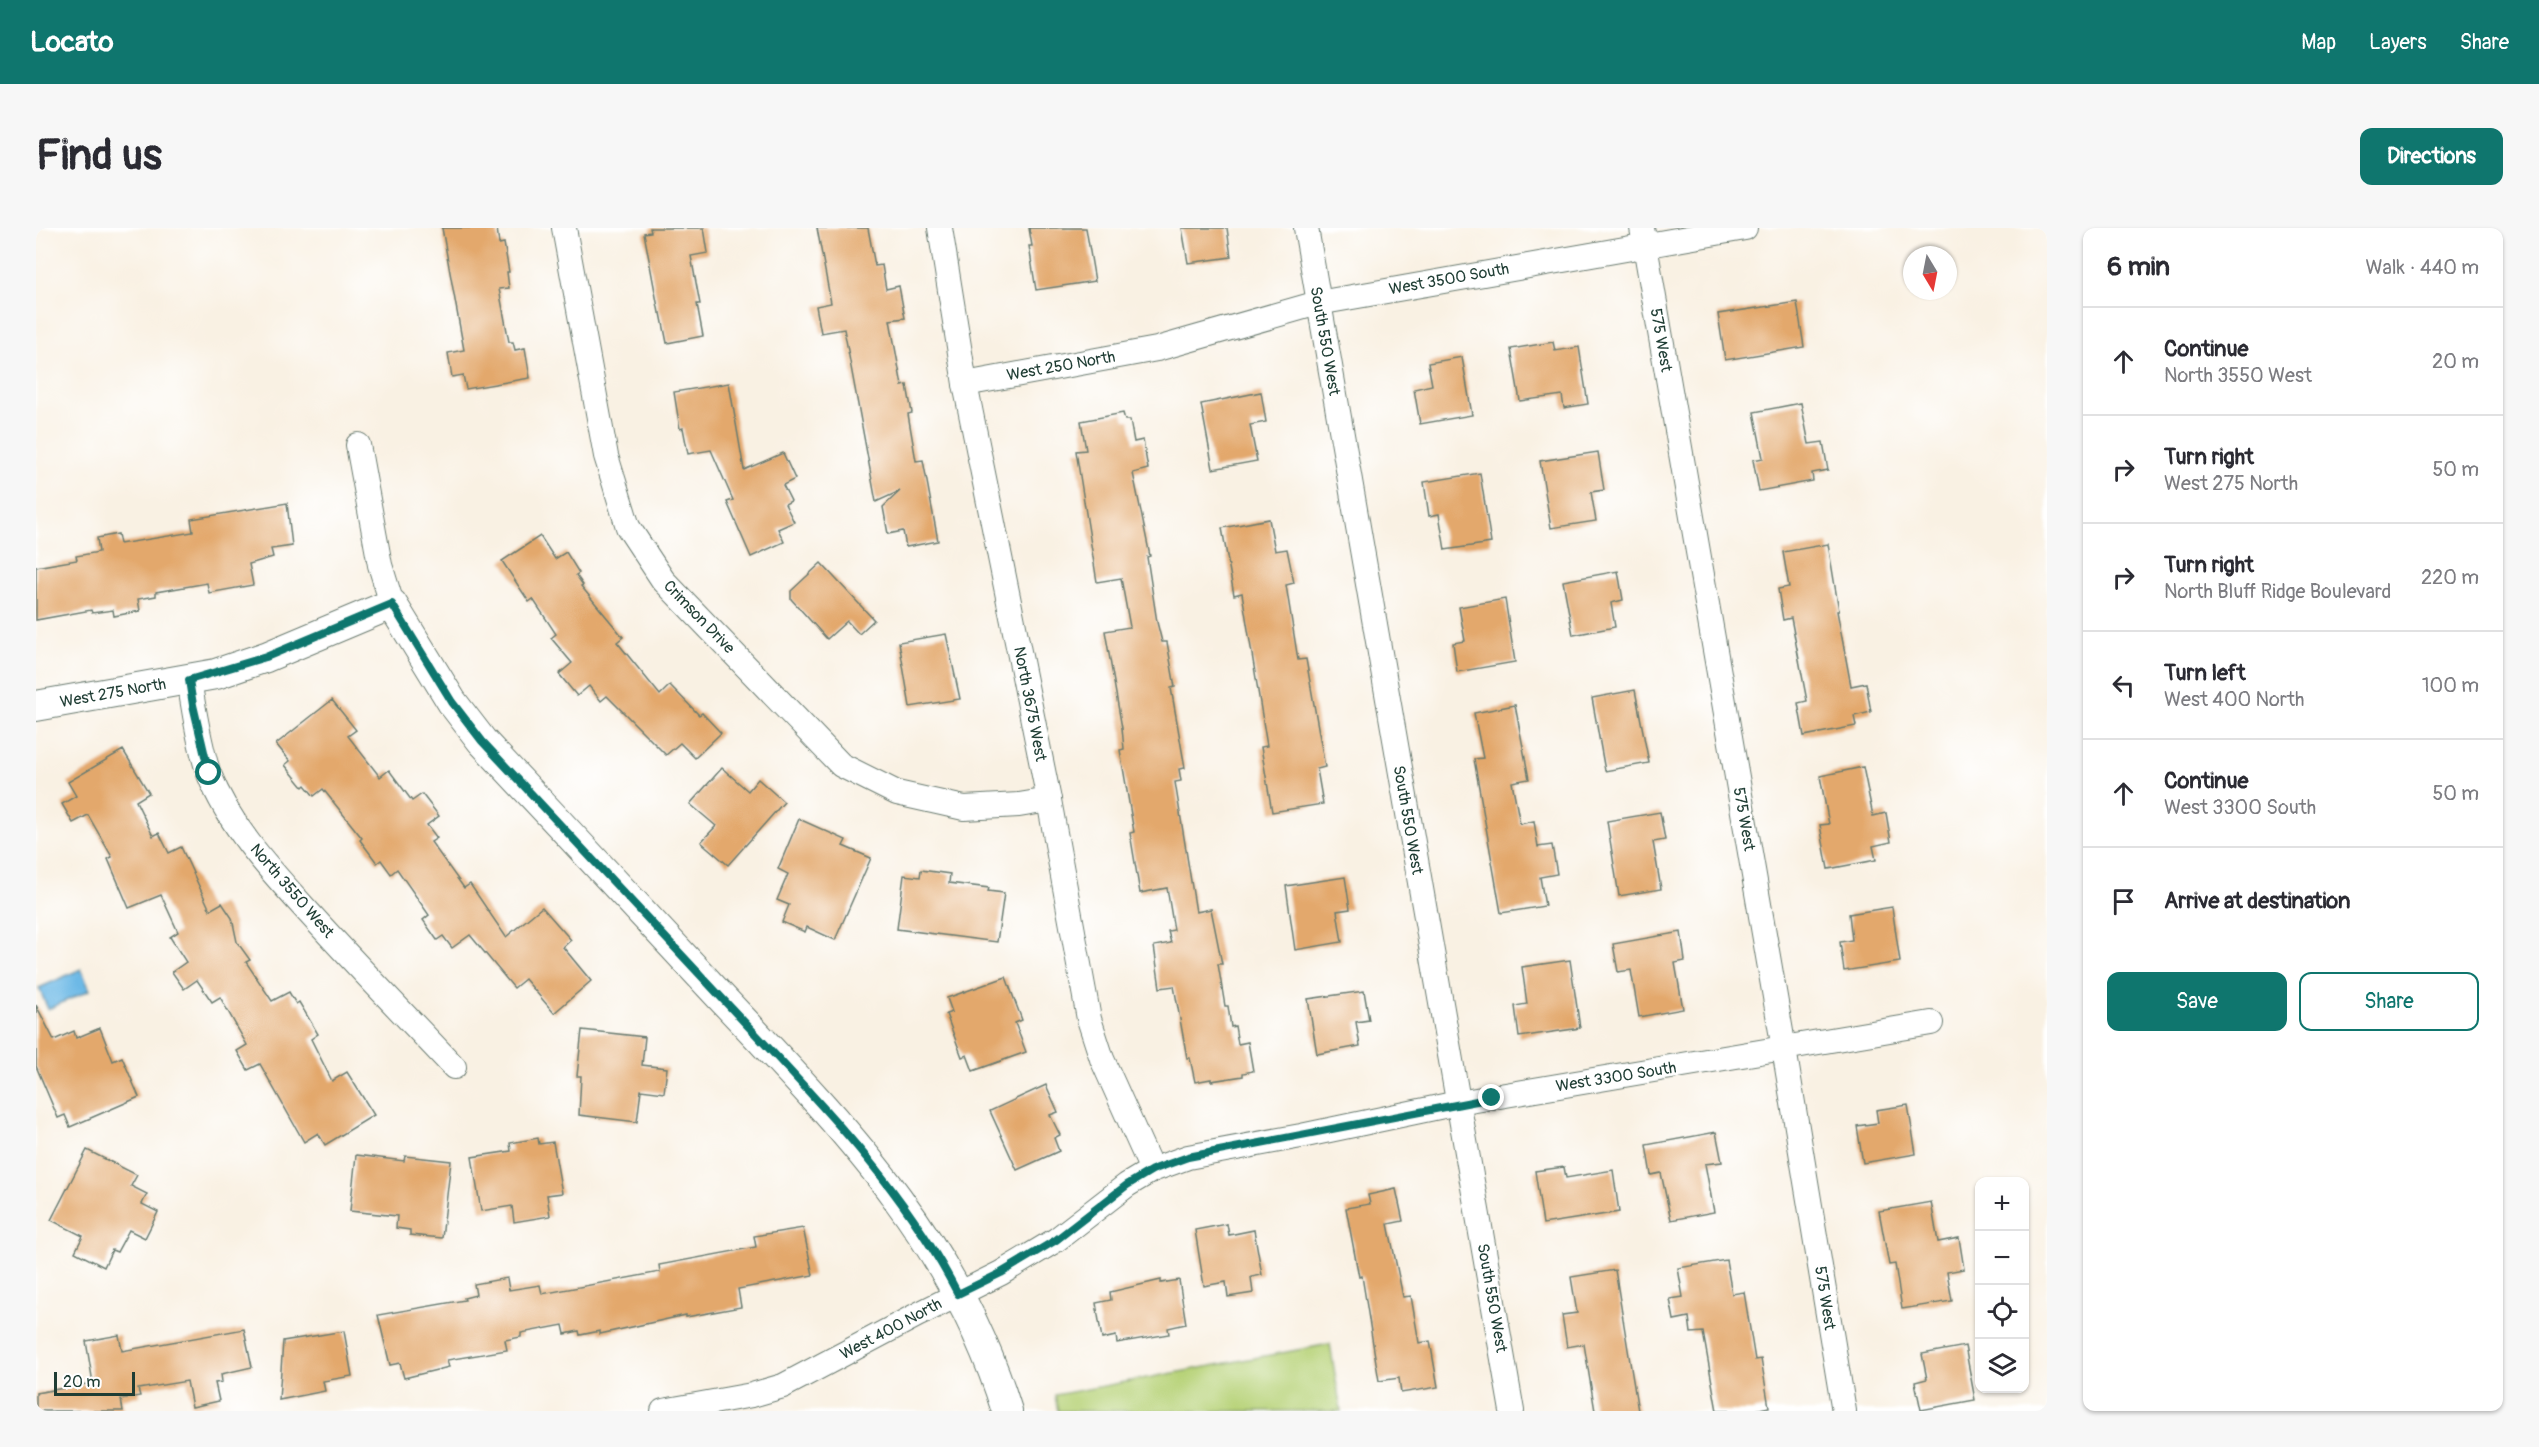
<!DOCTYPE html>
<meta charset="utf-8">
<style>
:root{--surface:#fff;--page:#f7f7f7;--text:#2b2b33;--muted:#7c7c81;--line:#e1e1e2;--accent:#0f766e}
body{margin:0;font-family:Pangolin,sans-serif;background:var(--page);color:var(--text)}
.controls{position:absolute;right:18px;bottom:18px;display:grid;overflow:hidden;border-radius:12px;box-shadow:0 2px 4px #0004}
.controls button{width:54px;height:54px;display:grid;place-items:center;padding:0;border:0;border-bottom:2px solid var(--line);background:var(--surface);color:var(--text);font:30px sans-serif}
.compass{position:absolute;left:1867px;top:18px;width:54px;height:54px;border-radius:50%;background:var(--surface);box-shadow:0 2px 4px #0004;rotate:170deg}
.scale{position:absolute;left:18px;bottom:15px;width:81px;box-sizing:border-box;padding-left:6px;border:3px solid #1f3d34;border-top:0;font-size:16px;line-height:21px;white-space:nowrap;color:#1f3d34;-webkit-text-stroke:4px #fff;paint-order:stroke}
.stop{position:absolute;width:18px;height:18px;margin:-14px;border:4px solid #0f766e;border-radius:50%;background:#fff}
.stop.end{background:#0f766e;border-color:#fff;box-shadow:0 2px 6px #0008}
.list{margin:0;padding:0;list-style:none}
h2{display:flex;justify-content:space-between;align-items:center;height:78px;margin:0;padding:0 24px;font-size:26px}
h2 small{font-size:20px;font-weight:400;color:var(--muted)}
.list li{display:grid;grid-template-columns:39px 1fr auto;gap:18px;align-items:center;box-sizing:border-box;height:108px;padding:0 24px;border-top:2px solid var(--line)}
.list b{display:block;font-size:22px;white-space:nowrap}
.list p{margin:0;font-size:20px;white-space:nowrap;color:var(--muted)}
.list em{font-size:20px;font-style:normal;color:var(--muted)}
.actions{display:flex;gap:12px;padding:18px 24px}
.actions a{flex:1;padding:14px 0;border:2px solid var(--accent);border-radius:12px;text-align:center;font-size:21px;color:var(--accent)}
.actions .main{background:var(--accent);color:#fff}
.icon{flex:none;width:33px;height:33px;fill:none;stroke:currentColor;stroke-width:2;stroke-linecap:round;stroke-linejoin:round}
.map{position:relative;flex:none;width:2011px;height:1183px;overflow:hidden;border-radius:12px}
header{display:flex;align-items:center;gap:36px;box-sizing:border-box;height:84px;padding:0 30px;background:var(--accent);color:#fff}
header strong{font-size:28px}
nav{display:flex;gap:33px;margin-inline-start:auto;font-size:21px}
.intro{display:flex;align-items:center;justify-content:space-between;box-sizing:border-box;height:144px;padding:0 36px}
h1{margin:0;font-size:42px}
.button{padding:15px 27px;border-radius:12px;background:var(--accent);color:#fff;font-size:21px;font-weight:700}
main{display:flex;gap:36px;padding:0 36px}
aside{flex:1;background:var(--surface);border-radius:12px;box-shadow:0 2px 4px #0004}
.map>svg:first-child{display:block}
</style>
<header>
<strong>Locato</strong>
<nav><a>Map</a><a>Layers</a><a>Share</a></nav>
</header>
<div class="intro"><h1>Find us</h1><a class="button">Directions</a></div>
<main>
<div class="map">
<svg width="2011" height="1183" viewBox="0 0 2011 1183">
<rect width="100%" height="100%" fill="#fff"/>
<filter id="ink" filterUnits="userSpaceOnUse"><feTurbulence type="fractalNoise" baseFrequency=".0167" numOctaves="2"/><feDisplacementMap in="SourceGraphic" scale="12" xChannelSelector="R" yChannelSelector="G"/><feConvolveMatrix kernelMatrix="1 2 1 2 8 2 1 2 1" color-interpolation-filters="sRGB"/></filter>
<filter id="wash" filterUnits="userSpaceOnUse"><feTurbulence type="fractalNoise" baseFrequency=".008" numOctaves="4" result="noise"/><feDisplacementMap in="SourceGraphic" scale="24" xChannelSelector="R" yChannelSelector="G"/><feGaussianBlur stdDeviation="1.35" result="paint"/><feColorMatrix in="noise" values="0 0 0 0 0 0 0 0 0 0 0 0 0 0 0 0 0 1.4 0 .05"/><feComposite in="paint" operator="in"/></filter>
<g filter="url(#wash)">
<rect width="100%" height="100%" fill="#f9f1e3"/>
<!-- green -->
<path fill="#b8d379" stroke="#6c8856" stroke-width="1.5" d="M 1294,1116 L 1305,1183 L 1022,1183 L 1019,1167 Z"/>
<!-- water -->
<path fill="#6db9e6" stroke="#467b8d" stroke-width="1.5" d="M 45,741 L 54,762 L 12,781 L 3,760 Z"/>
<g id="blocks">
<!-- building -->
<g fill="#e3a86c">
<path d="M 406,0 L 461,0 L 463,16 L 468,15 L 473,44 L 471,44 L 473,60 L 463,61 L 473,114 L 477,114 L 479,122 L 489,120 L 494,150 L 430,161 L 427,147 L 416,149 L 412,125 L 428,122 Z"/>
<path d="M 614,0 L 668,0 L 672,25 L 655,28 L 664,76 L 661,76 L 667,108 L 631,115 L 625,85 L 623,85 L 608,5 L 615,4 Z"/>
<path d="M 781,0 L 832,0 L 839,38 L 846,37 L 850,61 L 863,58 L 869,90 L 854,92 L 866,158 L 871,157 L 876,185 L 872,186 L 880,233 L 887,232 L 902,313 L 870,319 L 867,303 L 852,306 L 847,279 L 864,263 L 840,274 L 808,101 L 785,105 L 780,78 L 795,75 Z"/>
<path d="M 993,0 L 1050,0 L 1059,53 L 1000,62 L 993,18 L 996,18 Z"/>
<path d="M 1146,0 L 1191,0 L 1195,29 L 1152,35 Z"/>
<path d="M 1761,74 L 1768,119 L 1689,132 L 1682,86 Z"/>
<path d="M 1517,114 L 1519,123 L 1543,119 L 1552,176 L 1528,180 L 1526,167 L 1484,173 L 1475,121 Z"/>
<path d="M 1426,129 L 1436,187 L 1384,196 L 1378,161 L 1396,157 L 1392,135 Z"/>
<path d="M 693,155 L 708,242 L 747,225 L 759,251 L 747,257 L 755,273 L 749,276 L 758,294 L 742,301 L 748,314 L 715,329 L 691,274 L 697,272 L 675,222 L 652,226 L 647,200 L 644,201 L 638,164 Z"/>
<path d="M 1225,164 L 1230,194 L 1214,197 L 1221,233 L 1177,241 L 1165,176 Z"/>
<path d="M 1765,175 L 1773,216 L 1787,214 L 1792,242 L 1776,245 L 1777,253 L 1723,263 L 1717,232 L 1727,230 L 1718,184 Z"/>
<path d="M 1087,185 L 1089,192 L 1094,192 L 1098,214 L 1107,212 L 1112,241 L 1097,245 L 1114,328 L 1111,329 L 1121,394 L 1126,414 L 1131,414 L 1139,459 L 1135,460 L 1149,540 L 1143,541 L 1145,553 L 1139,554 L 1160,684 L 1175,681 L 1186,736 L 1182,736 L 1189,778 L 1192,778 L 1195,799 L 1199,798 L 1202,816 L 1212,814 L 1217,843 L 1207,845 L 1207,848 L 1175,853 L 1175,851 L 1159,854 L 1154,830 L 1151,830 L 1138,758 L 1124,760 L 1118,718 L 1135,715 L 1132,703 L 1138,702 L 1131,660 L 1104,665 L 1094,605 L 1098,604 L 1084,522 L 1088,521 L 1086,500 L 1069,403 L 1094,399 L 1085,350 L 1061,354 L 1040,223 L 1050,222 L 1045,193 Z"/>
<path d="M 1562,224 L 1568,262 L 1555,264 L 1560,293 L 1515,300 L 1504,233 Z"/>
<path d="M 1444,245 L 1455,315 L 1409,322 L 1403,286 L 1393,288 L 1388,254 Z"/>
<path d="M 251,275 L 256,318 L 235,321 L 237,329 L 213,336 L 217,357 L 173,365 L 171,355 L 120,364 L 120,368 L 102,371 L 104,383 L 78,388 L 77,382 L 56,385 L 55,382 L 0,392 L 0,339 L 41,332 L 40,328 L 63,324 L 61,310 L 82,306 L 84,316 L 157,304 L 155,291 Z"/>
<path d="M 1233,291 L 1239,323 L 1251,321 L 1258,355 L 1250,357 L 1262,432 L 1270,431 L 1289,539 L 1281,541 L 1287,576 L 1236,584 L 1225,519 L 1231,518 L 1206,365 L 1198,367 L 1186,300 Z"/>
<path d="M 504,308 L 519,331 L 530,324 L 543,345 L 540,347 L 547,357 L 545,358 L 587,409 L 581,414 L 624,467 L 634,457 L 663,487 L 666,485 L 685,505 L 659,530 L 644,515 L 630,527 L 571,468 L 565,473 L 553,458 L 541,468 L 523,446 L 536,435 L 515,410 L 520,406 L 497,371 L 493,374 L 466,333 Z"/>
<path d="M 1792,316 L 1803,383 L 1801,383 L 1815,458 L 1830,455 L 1835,484 L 1818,488 L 1820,498 L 1768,508 L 1762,475 L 1771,473 L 1755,390 L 1747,392 L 1742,361 L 1753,359 L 1747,324 Z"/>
<path d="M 785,335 L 838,392 L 823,406 L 811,393 L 791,411 L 755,371 L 755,363 Z"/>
<path d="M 1582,343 L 1587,372 L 1575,375 L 1579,399 L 1537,407 L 1527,353 Z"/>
<path d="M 1469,371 L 1479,434 L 1421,444 L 1417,415 L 1429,413 L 1423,379 Z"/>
<path d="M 910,406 L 924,471 L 874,479 L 863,414 Z"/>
<path d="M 1599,462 L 1613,535 L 1569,543 L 1556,470 Z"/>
<path d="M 296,472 L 320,502 L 312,508 L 344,549 L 353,542 L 376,573 L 386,566 L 403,588 L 391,597 L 401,610 L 395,614 L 428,660 L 434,656 L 470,709 L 506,679 L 535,712 L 527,719 L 555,753 L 518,785 L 489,751 L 478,760 L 434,707 L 416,720 L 407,708 L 401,712 L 387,692 L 393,687 L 361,641 L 355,646 L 345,632 L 341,635 L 324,612 L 326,610 L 287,561 L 278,568 L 269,557 L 267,559 L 249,537 L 254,533 L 240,516 Z"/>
<path d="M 1479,477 L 1493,551 L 1476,554 L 1484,596 L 1498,593 L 1502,619 L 1516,617 L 1521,646 L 1504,649 L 1509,678 L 1465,685 L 1438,531 L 1447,530 L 1438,485 Z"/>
<path d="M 87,522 L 113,565 L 100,573 L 117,608 L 123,605 L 133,625 L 145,619 L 174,682 L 186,675 L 196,690 L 201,714 L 214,732 L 210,734 L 236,773 L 253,764 L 260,776 L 263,774 L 282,806 L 275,811 L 296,853 L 311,844 L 338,887 L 289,917 L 282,905 L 268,914 L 224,836 L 212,842 L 201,823 L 211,817 L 184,769 L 176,774 L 161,752 L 148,761 L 136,744 L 150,734 L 134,709 L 142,704 L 125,667 L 93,680 L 72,631 L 76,629 L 52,587 L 37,595 L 26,576 L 40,568 L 32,554 Z"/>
<path d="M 1827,539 L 1837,588 L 1850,585 L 1855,614 L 1837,618 L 1840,632 L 1792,641 L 1784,597 L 1793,596 L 1784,548 Z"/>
<path d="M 686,540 L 712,563 L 722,551 L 748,574 L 692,637 L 665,614 L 680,598 L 654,576 Z"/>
<path d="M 1624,584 L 1629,612 L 1617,614 L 1625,661 L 1583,668 L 1571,593 Z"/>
<path d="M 763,591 L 810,612 L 807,618 L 835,630 L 799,712 L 771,699 L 769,704 L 746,694 L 753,677 L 741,672 L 752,646 L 742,641 Z"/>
<path d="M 885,642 L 914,646 L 913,655 L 953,660 L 952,663 L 968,665 L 961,714 L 861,701 L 868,647 L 884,649 Z"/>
<path d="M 1309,649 L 1314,681 L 1301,683 L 1306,714 L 1259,722 L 1250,658 Z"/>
<path d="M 1856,679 L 1864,734 L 1808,743 L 1804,714 L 1816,712 L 1813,686 Z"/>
<path d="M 1645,704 L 1649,733 L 1639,735 L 1647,781 L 1603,789 L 1595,742 L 1582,744 L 1577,716 Z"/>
<path d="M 1534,732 L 1544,800 L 1483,809 L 1479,778 L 1491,776 L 1486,739 Z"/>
<path d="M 970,749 L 986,792 L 979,795 L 990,824 L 937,843 L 931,827 L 926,829 L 910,786 L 916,784 L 911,770 Z"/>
<path d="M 1328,763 L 1333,792 L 1320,794 L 1324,818 L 1281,826 L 1272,771 Z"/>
<path d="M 0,777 L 18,812 L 38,803 L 40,810 L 64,800 L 77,833 L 86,829 L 103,869 L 34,899 L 29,887 L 22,890 L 0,838 Z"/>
<path d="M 546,802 L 609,809 L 606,837 L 631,840 L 628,865 L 605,862 L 601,894 L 543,887 L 545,848 L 541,848 Z"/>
<path d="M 1010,857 L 1022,884 L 1014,887 L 1024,907 L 1018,910 L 1023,923 L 981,942 L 954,883 Z"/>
<path d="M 1872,877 L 1880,926 L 1827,935 L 1821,898 L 1842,895 L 1840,882 Z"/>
<path d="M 1680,904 L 1686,934 L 1669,936 L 1678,984 L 1635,992 L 1625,945 L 1615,947 L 1610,917 Z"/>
<path d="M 502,910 L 503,916 L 517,914 L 526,965 L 511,967 L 514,988 L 478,994 L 476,978 L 445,983 L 436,929 L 475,923 L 474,915 Z"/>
<path d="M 51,922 L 101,947 L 95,958 L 111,966 L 106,976 L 122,984 L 109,1010 L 93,1002 L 81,1024 L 76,1022 L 68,1039 L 39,1024 L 47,1008 L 15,992 Z"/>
<path d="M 320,927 L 368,933 L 369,928 L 415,933 L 406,1010 L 374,1007 L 374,1002 L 360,1000 L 361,988 L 314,983 Z"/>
<path d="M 1528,939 L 1530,950 L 1577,942 L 1583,984 L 1507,996 L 1499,943 Z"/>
<path d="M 1360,961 L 1367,993 L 1352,996 L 1367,1069 L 1375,1068 L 1383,1115 L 1394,1113 L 1402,1159 L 1365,1165 L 1363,1150 L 1343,1153 L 1326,1048 L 1323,1049 L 1310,980 L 1334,976 L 1332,967 Z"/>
<path d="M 1895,974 L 1902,1014 L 1923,1010 L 1928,1041 L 1911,1044 L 1916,1073 L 1866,1081 L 1859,1036 L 1853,1037 L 1843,983 Z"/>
<path d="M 1191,996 L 1193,1007 L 1218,1002 L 1226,1047 L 1215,1049 L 1217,1065 L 1192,1069 L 1190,1054 L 1168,1058 L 1159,1002 Z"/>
<path d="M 767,1000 L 777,1047 L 702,1061 L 705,1079 L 650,1089 L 650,1087 L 564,1106 L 564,1103 L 544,1107 L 543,1103 L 529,1106 L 527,1097 L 485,1105 L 485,1109 L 469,1112 L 471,1122 L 411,1132 L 413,1139 L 368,1150 L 364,1135 L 354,1137 L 342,1087 L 429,1072 L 428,1070 L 440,1067 L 438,1056 L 471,1050 L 473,1062 L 504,1057 L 506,1066 L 624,1044 L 623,1037 L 720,1019 L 718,1008 Z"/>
<path d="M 1690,1032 L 1696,1066 L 1708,1064 L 1719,1132 L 1725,1131 L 1733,1179 L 1715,1183 L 1681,1183 L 1667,1104 L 1655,1105 L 1653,1089 L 1638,1092 L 1634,1071 L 1647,1069 L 1642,1040 Z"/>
<path d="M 1579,1042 L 1602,1183 L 1559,1183 L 1548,1116 L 1531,1119 L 1526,1087 L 1541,1085 L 1535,1049 Z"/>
<path d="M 1125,1052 L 1125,1055 L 1143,1052 L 1150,1096 L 1132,1100 L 1133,1106 L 1081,1115 L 1080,1108 L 1066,1111 L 1060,1075 L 1075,1072 L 1074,1064 Z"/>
<path d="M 208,1101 L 216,1139 L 185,1146 L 186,1154 L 179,1155 L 183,1173 L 156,1179 L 151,1153 L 102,1161 L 104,1168 L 85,1171 L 87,1183 L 0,1183 L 0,1165 L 57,1155 L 50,1113 L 83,1107 L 86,1123 Z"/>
<path d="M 308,1103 L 316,1148 L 287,1153 L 289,1163 L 243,1172 L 247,1113 Z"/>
<path d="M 1929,1118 L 1939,1172 L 1885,1182 L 1879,1154 L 1891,1151 L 1886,1126 Z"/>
</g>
</g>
</g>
<g filter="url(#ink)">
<use href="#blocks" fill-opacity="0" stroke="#6b7c71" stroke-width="1.5"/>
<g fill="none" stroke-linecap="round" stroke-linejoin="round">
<defs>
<g id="minor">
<path d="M 528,0 L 570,228 L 592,299 L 627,352 L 805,537 L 861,565 L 928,580 L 983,577 L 1013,572"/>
<path d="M 904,0 L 929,156 L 1013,572 L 1053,791 L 1066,831 L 1116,942"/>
<path d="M 1270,0 L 1476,1183"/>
<path d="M 1606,0 L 1748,821 L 1808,1183"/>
<path d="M 929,156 L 1121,121 L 1282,75 L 1709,0"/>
<path d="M 322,217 L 344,337 L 356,376"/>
<path d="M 153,452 C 158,482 163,517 173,546 C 194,600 236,644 274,686 C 321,738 370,788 418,839"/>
<path d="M 627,1183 L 716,1167 L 747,1158 L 883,1086 L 965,1045 L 1020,1012 L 1091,957 L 1116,942 L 1152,929 L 1265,908 L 1422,875 L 1895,795"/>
</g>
<path id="tertiary" d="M 0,478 L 180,446 L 230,429 L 356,376 L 416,474 L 446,513 C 525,597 603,681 682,766 C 802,894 918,1009 971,1183"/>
</defs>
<!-- minor casing -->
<use href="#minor" stroke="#6b7c71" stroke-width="26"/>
<!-- tertiary casing -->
<use href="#tertiary" stroke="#6b7c71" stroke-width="32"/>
<!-- minor -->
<use href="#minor" stroke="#fff" stroke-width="24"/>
<!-- tertiary -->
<use href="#tertiary" stroke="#fff" stroke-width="30"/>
</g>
</g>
<g fill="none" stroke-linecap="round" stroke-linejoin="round" filter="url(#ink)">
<!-- route -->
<path stroke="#0f766e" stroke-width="8" d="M 173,545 L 157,477 L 153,452 L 230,429 L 356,376 L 416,474 L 446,513 C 530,603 614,693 697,782 C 780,871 866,957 922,1066 L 965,1045 L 1020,1012 L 1091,957 L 1116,942 L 1152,929 L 1456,870"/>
</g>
<g text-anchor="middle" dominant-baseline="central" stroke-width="4.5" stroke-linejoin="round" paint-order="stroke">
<!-- street labels -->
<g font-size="16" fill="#1f3d34" stroke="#fff">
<text transform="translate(1413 51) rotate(-10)">West 3500 South</text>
<text transform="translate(1625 112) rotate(80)">575 West</text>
<text transform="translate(1289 113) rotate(80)">South 550 West</text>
<text transform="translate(1025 138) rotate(-10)">West 250 North</text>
<text transform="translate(663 389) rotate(46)">Crimson Drive</text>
<text transform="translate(77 465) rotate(-10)">West 275 North</text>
<text transform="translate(994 476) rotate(79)">North 3675 West</text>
<text transform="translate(1708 591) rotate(80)">575 West</text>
<text transform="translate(1372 592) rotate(80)">South 550 West</text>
<text transform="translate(256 663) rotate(49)">North 3550 West</text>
<text transform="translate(1580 849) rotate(-9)">West 3300 South</text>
<text transform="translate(1456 1070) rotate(80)">South 550 West</text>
<text transform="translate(1789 1070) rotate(81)">575 West</text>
<text transform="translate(855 1101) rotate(-28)">West 400 North</text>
</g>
</g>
</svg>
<div class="controls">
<button>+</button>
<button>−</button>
<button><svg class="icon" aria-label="locate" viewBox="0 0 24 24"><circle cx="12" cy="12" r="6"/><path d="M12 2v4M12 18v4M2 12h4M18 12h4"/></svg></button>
<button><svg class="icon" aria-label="layers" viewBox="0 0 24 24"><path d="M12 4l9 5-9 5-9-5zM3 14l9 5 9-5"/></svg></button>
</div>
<svg class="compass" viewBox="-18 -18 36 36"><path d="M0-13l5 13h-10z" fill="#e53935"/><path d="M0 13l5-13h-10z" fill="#7c7c81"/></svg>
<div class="scale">20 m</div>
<div class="stop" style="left:173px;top:545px"></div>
<div class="stop end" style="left:1456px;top:870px"></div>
</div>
<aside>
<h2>6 min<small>Walk · 440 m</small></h2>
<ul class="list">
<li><svg class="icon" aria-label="ahead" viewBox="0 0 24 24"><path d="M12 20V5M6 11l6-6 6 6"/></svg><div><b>Continue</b><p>North 3550 West</p></div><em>20 m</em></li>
<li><svg class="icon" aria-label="right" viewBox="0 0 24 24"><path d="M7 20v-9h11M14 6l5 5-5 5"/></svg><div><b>Turn right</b><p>West 275 North</p></div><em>50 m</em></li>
<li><svg class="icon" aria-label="right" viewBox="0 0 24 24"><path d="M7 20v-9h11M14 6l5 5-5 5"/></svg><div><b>Turn right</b><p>North Bluff Ridge Boulevard</p></div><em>220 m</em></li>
<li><svg class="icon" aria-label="left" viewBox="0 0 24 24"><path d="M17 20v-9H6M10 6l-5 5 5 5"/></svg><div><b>Turn left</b><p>West 400 North</p></div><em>100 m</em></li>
<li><svg class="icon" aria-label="ahead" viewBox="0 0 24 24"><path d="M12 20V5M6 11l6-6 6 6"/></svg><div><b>Continue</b><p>West 3300 South</p></div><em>50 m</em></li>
<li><svg class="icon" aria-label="arrive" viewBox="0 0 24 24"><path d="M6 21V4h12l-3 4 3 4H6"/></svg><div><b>Arrive at destination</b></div></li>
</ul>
<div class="actions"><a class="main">Save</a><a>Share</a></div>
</aside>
</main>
